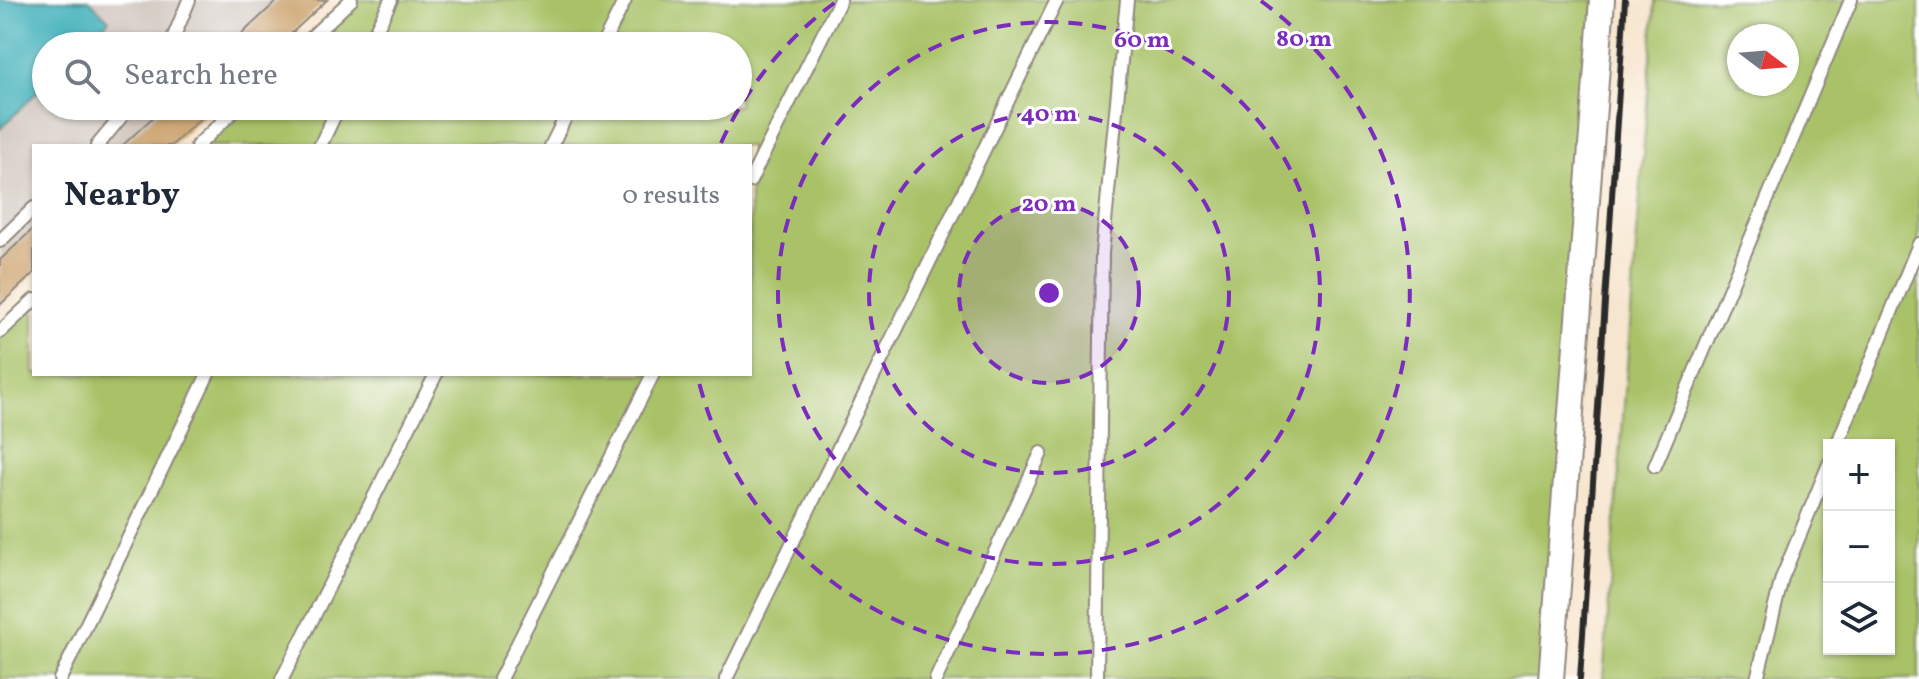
<!DOCTYPE html>
<meta charset="utf-8">
<style>
:root{--surface:#fff;--page:#f2f2f3;--text:#1f2937;--muted:#747a83;--line:#e0e1e3}
body{margin:0;font-family:Vollkorn,serif;background:var(--page);color:var(--text)}
.controls{position:absolute;right:24px;bottom:24px;display:grid;overflow:hidden;border-radius:0px;box-shadow:0 2px 6px #0004}
.controls button{width:72px;height:72px;display:grid;place-items:center;padding:0;border:0;border-bottom:2px solid var(--line);background:var(--surface);color:var(--text);font:40px sans-serif}
.compass{position:absolute;left:1727px;top:24px;width:72px;height:72px;border-radius:50%;background:var(--surface);box-shadow:0 2px 6px #0004;rotate:106deg}
.list{margin:0;padding:0;list-style:none}
h2{display:flex;justify-content:space-between;align-items:center;height:104px;margin:0;padding:0 32px;font-size:34px}
h2 small{font-size:26px;font-weight:400;color:var(--muted)}
.icon{flex:none;width:44px;height:44px;fill:none;stroke:currentColor;stroke-width:2;stroke-linecap:round;stroke-linejoin:round}
.map{position:relative;flex:none;width:1919px;height:679px;overflow:hidden}
.search{position:absolute;background:var(--surface);box-shadow:0 2px 6px #0004;left:32px;top:32px;width:720px;height:88px;display:flex;align-items:center;gap:20px;box-sizing:border-box;padding:0 28px;border-radius:44px;color:var(--muted);font-size:30px}
.panel{position:absolute;background:var(--surface);box-shadow:0 2px 6px #0004;left:32px;top:144px;width:720px;height:232px;border-radius:0px}
.map>svg:first-child{display:block}
</style>
<div class="map">
<svg width="1919" height="679" viewBox="0 0 1919 679">
<rect width="100%" height="100%" fill="#fff"/>
<filter id="ink" filterUnits="userSpaceOnUse"><feTurbulence type="fractalNoise" baseFrequency=".0125" numOctaves="2"/><feDisplacementMap in="SourceGraphic" scale="16" xChannelSelector="R" yChannelSelector="G"/><feConvolveMatrix kernelMatrix="1 2 1 2 8 2 1 2 1" color-interpolation-filters="sRGB"/></filter>
<filter id="wash" filterUnits="userSpaceOnUse"><feTurbulence type="fractalNoise" baseFrequency=".006" numOctaves="4" result="noise"/><feDisplacementMap in="SourceGraphic" scale="32" xChannelSelector="R" yChannelSelector="G"/><feGaussianBlur stdDeviation="1.8" result="paint"/><feColorMatrix in="noise" values="0 0 0 0 0 0 0 0 0 0 0 0 0 0 0 0 0 1.4 0 .05"/><feComposite in="paint" operator="in"/></filter>
<g filter="url(#wash)">
<rect width="100%" height="100%" fill="#f7e6cf"/>
<!-- industrial -->
<path fill="#cec2b9" d="M 0,0 L 278,0 L 229,46 L 46,46 L 46,106 L 165,106 L 122,146 L 34,146 L 34,228 L 0,260 Z"/>
<!-- green -->
<g fill="#a9c268" stroke="#6a764a" stroke-width="2" fill-rule="evenodd">
<path d="M 351,0 L 1602,0 L 1551,679 L 0,679 L 0,332 L 34,300 L 34,374 L 750,374 L 750,146 L 197,146 L 239,106 L 738,106 L 738,46 L 302,46 Z"/>
<path d="M 1655,0 L 1919,0 L 1919,679 L 1603,679 ZM 1739,36 L 1787,36 L 1787,84 L 1739,84 ZM 1829,445 L 1889,445 L 1889,649 L 1829,649 Z"/>
</g>
<!-- water -->
<path fill="#3eafb8" stroke="#346d72" stroke-width="2" d="M 0,0 L 89,0 L 109,20 L 83,46 L 46,46 L 46,83 L 0,129 Z"/>
<g id="blocks">
<!-- building -->
<g fill="#cca46f">
<path d="M 278,0 L 327,0 L 278,46 L 229,46 Z"/>
<path d="M 165,106 L 214,106 L 171,146 L 122,146 Z"/>
<path d="M 34,228 L 34,273 L 0,305 L 0,260 Z"/>
</g>
</g>
</g>
<g filter="url(#ink)">
<use href="#blocks" fill-opacity="0" stroke="#91887d" stroke-width="2"/>
<g fill="none" stroke-linecap="round" stroke-linejoin="round">
<defs>
<g id="service">
<path d="M 170,46 L 189,0"/>
<path d="M 302,46 L 351,0"/>
<path d="M 368,46 L 391,0"/>
<path d="M 602,46 L 625,0"/>
<path d="M 97,146 L 130,106"/>
<path d="M 197,146 L 239,106"/>
<path d="M 320,146 L 339,106"/>
<path d="M 551,146 L 571,106"/>
<path d="M 750,181 L 840,0"/>
<path d="M 0,241 L 34,208"/>
<path d="M 0,332 L 34,300"/>
<path d="M 1837,445 L 1919,244"/>
<path d="M 1655,466 L 1851,0"/>
<path d="M 60,679 L 208,374"/>
<path d="M 282,679 L 436,374"/>
<path d="M 500,679 L 653,374"/>
<path d="M 726,679 L 1057,0"/>
<path d="M 936,679 L 1041,453"/>
<path d="M 1097,679 L 1102,253 L 1127,0"/>
<path d="M 1757,679 L 1782,578 L 1829,464"/>
</g>
<path id="minor" d="M 1551,679 L 1602,0"/>
</defs>
<!-- service casing -->
<use href="#service" stroke="#91887d" stroke-width="16"/>
<!-- minor casing -->
<use href="#minor" stroke="#91887d" stroke-width="28"/>
<!-- service -->
<use href="#service" stroke="#fff" stroke-width="12"/>
<!-- minor -->
<use href="#minor" stroke="#fff" stroke-width="24"/>
<!-- rail -->
<path stroke="#2b2b2b" stroke-width="6" d="M 1580,679 L 1625,0"/>
</g>
</g>
<!-- distance rings -->
<circle cx="1049" cy="293" r="90" fill="#7b2cbf" fill-opacity=".12"/>
<g fill="none" stroke="#7b2cbf" stroke-width="4" stroke-dasharray="14 10">
<circle cx="1049" cy="293" r="90"/>
<circle cx="1049" cy="293" r="180"/>
<circle cx="1049" cy="293" r="271"/>
<path d="M721 143A361 361 0 0 1 837 1M1261 1A361 361 0 1 1 697 374"/>
</g>
<circle cx="1049" cy="293" r="12" fill="#7b2cbf" stroke="#fff" stroke-width="4"/>
<g font-size="24" text-anchor="middle" font-weight="bold" fill="#7b2cbf" stroke="#fff" stroke-width="6" stroke-linejoin="round" paint-order="stroke">
<text x="1304" y="46">80 m</text>
<text x="1142" y="47">60 m</text>
<text x="1049" y="121">40 m</text>
<text x="1049" y="211">20 m</text>
</g>
</svg>
<div class="controls">
<button>+</button>
<button>−</button>
<button><svg class="icon" aria-label="layers" viewBox="0 0 24 24"><path d="M12 4l9 5-9 5-9-5zM3 14l9 5 9-5"/></svg></button>
</div>
<svg class="compass" viewBox="-18 -18 36 36"><path d="M0-13l5 13h-10z" fill="#e53935"/><path d="M0 13l5-13h-10z" fill="#747a83"/></svg>
<div class="search"><svg class="icon" aria-label="search" viewBox="0 0 24 24"><circle cx="10" cy="10" r="6"/><path d="M15 15l6 6"/></svg>Search here</div>
<section class="panel">
<h2>Nearby<small>0 results</small></h2>
<ul class="list">
</ul>
</section>
</div>
